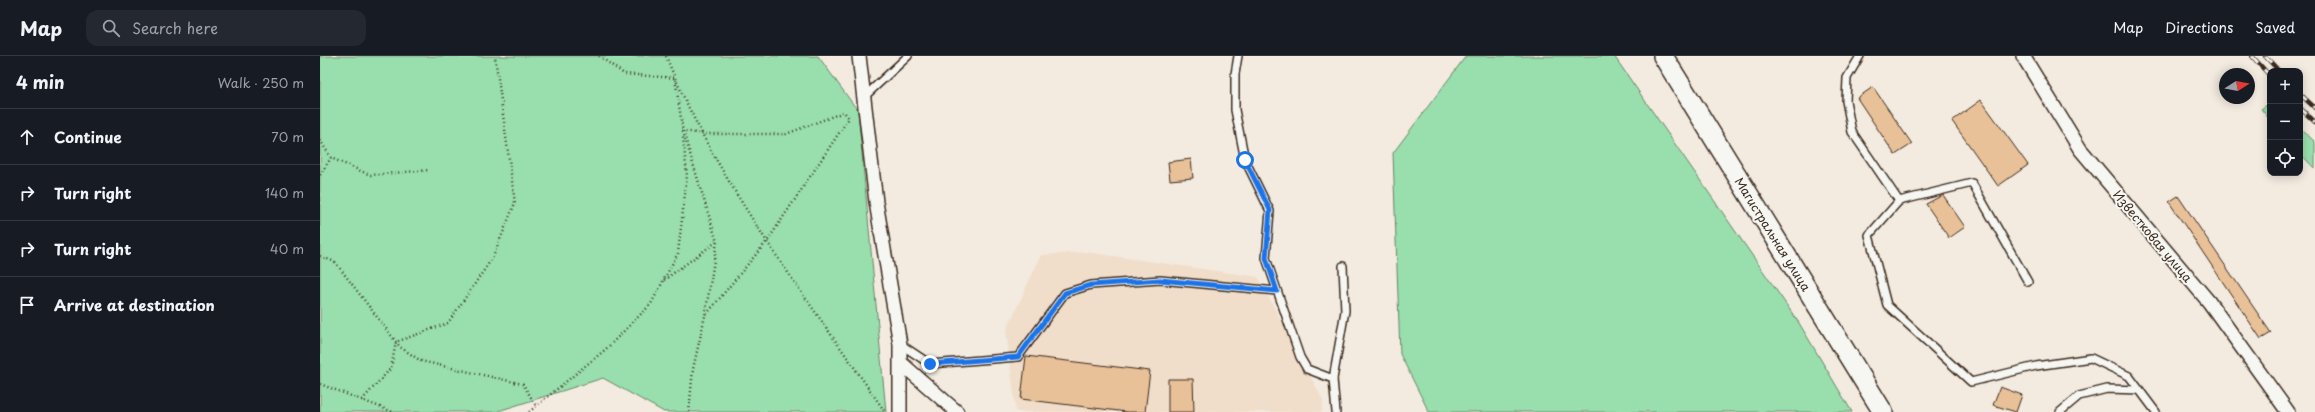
<!DOCTYPE html>
<meta charset="utf-8">
<style>
:root{--surface:#171b24;--page:#242831;--text:#f1f3f6;--muted:#9ea1a6;--line:#363941}
body{margin:0;font-family:"Playpen Sans",sans-serif;background:var(--page);color:var(--text)}
.controls{position:absolute;right:12px;top:12px;display:grid;overflow:hidden;border-radius:8px;box-shadow:0 2px 10px #0003}
.controls button{width:36px;height:36px;display:grid;place-items:center;padding:0;border:0;border-bottom:1px solid var(--line);background:var(--surface);color:var(--text);font:20px sans-serif}
.compass{position:absolute;left:1899px;top:12px;width:36px;height:36px;border-radius:50%;background:var(--surface);box-shadow:0 2px 10px #0003;rotate:79deg}
.stop{position:absolute;width:12px;height:12px;margin:-9px;border:3px solid #1a73e8;border-radius:50%;background:#fff}
.stop.end{background:#1a73e8;border-color:#fff;box-shadow:0 1px 4px #0008}
.list{margin:0;padding:0;list-style:none}
h2{display:flex;justify-content:space-between;align-items:center;height:52px;margin:0;padding:0 16px;font-size:17px}
h2 small{font-size:13px;font-weight:400;color:var(--muted)}
.list li{display:grid;grid-template-columns:26px 1fr auto;gap:12px;align-items:center;box-sizing:border-box;height:56px;padding:0 16px;border-top:1px solid var(--line)}
.list b{display:block;font-size:15px;white-space:nowrap}
.list em{font-size:13px;font-style:normal;color:var(--muted)}
.icon{flex:none;width:22px;height:22px;fill:none;stroke:currentColor;stroke-width:2;stroke-linecap:round;stroke-linejoin:round}
.map{position:relative;flex:none;width:1995px;height:356px;overflow:hidden}
header{display:flex;align-items:center;gap:24px;box-sizing:border-box;height:56px;padding:0 20px;background:var(--surface);border-bottom:1px solid var(--line)}
header strong{font-size:19px}
nav{display:flex;gap:22px;margin-inline-start:auto;font-size:14px}
.search{width:280px;height:36px;background:var(--page);display:flex;align-items:center;gap:10px;box-sizing:border-box;padding:0 14px;border-radius:12px;color:var(--muted);font-size:15px}
main{display:flex}
aside{flex:1;background:var(--surface)}
.map>svg:first-child{display:block}
</style>
<header>
<strong>Map</strong>
<div class="search"><svg class="icon" aria-label="search" viewBox="0 0 24 24"><circle cx="10" cy="10" r="6"/><path d="M15 15l6 6"/></svg>Search here</div>
<nav><a>Map</a><a>Directions</a><a>Saved</a></nav>
</header>
<main>
<aside>
<h2>4 min<small>Walk · 250 m</small></h2>
<ul class="list">
<li><svg class="icon" aria-label="ahead" viewBox="0 0 24 24"><path d="M12 20V5M6 11l6-6 6 6"/></svg><div><b>Continue</b></div><em>70 m</em></li>
<li><svg class="icon" aria-label="right" viewBox="0 0 24 24"><path d="M7 20v-9h11M14 6l5 5-5 5"/></svg><div><b>Turn right</b></div><em>140 m</em></li>
<li><svg class="icon" aria-label="right" viewBox="0 0 24 24"><path d="M7 20v-9h11M14 6l5 5-5 5"/></svg><div><b>Turn right</b></div><em>40 m</em></li>
<li><svg class="icon" aria-label="arrive" viewBox="0 0 24 24"><path d="M6 21V4h12l-3 4 3 4H6"/></svg><div><b>Arrive at destination</b></div></li>
</ul>
</aside>
<div class="map">
<svg width="1995" height="356" viewBox="0 0 1995 356">
<rect width="100%" height="100%" fill="#f3ebe0"/>
<filter id="ink" filterUnits="userSpaceOnUse"><feTurbulence type="fractalNoise" baseFrequency=".025" numOctaves="2"/><feDisplacementMap in="SourceGraphic" scale="8" xChannelSelector="R" yChannelSelector="G"/><feConvolveMatrix kernelMatrix="1 2 1 2 8 2 1 2 1" color-interpolation-filters="sRGB"/></filter>
<g filter="url(#ink)">
<!-- built -->
<path fill="#f0deca" d="M 766,196 L 938,221 L 1003,344 L 1002,356 L 696,356 L 686,275 L 721,199 Z"/>
<!-- green -->
<g fill="#98dfad" stroke="#6a8466">
<path d="M 0,0 L 498,0 L 538,55 L 566,356 L 344,356 L 283,322 L 175,356 L 0,356 Z"/>
<path d="M 1146,0 L 1294,0 L 1479,267 L 1532,356 L 1109,356 L 1080,298 L 1073,97 Z"/>
<path d="M 1950,47 L 1950,64 L 1941,53 Z"/>
<path d="M 1980,72 L 1995,86 L 1995,113 L 1980,97 Z"/>
</g>
<!-- building -->
<g fill="#e8c198" stroke="#3b2a1e">
<path d="M 1553,31 L 1592,88 L 1575,99 L 1537,42 Z"/>
<path d="M 1661,44 L 1708,109 L 1678,130 L 1632,65 Z"/>
<path d="M 871,103 L 873,122 L 850,124 L 848,106 Z"/>
<path d="M 1623,139 L 1645,171 L 1629,182 L 1606,148 Z"/>
<path d="M 1858,140 L 1951,277 L 1941,283 L 1849,146 Z"/>
<path d="M 706,300 L 830,315 L 825,356 L 807,356 L 701,343 Z"/>
<path d="M 848,323 L 873,323 L 874,356 L 848,356 Z"/>
<path d="M 1680,331 L 1702,339 L 1696,356 L 1673,349 Z"/>
</g>
<g fill="none" stroke-linecap="round" stroke-linejoin="round">
<defs>
<g id="lane">
<path d="M 918,0 L 915,18 L 915,54 L 925,104 L 950,155 L 946,202 L 980,301 L 987,313 L 1013,323 L 1016,356"/>
<path d="M 1540,0 L 1527,22 L 1526,45 L 1532,76 L 1579,145"/>
<path d="M 544,41 L 588,0"/>
<path d="M 1708,226 L 1652,127 L 1579,145 L 1549,179 L 1567,249 L 1651,326 L 1716,310 L 1771,302 L 1809,320 L 1836,356"/>
<path d="M 580,288 L 610,308 L 698,301 L 745,237 L 771,229 L 840,224 L 957,235"/>
<path d="M 1013,323 L 1025,255 L 1023,210"/>
<path d="M 1740,356 L 1759,340 L 1787,333 L 1820,334"/>
</g>
<g id="street">
<path d="M 539,0 L 556,146 L 580,288 L 580,356"/>
<path d="M 1703,0 L 1760,93 L 1889,246 L 1968,356"/>
<path d="M 581,307 L 637,356"/>
</g>
<path id="secondary" d="M 1343,0 L 1563,356"/>
</defs>
<!-- lane casing -->
<use href="#lane" stroke="#3b2a1e" stroke-width="10"/>
<!-- street casing -->
<use href="#street" stroke="#3b2a1e" stroke-width="16"/>
<!-- secondary casing -->
<use href="#secondary" stroke="#3b2a1e" stroke-width="22"/>
<!-- path -->
<g stroke="#3b2a1e" stroke-width="2.5" stroke-dasharray="1 3" stroke-linecap="butt">
<path d="M 279,0 L 304,18 L 355,22 L 363,76"/>
<path d="M 346,0 C 396,127 489,244 565,356"/>
<path d="M 0,84 L 11,102 L 50,119 L 109,114"/>
<path d="M 0,119 L 11,102"/>
<path d="M 0,200 L 15,206 L 80,291 L 101,305 L 203,328 L 216,350"/>
<path d="M 344,224 L 396,186"/>
<path d="M 0,328 L 73,356"/>
<path d="M 42,344 L 71,312 L 76,286 L 128,267 L 173,201 L 195,147 L 175,0"/>
<path d="M 209,356 L 286,293 L 331,248 L 358,197 L 367,120 L 363,81"/>
<path d="M 369,356 L 373,313 L 385,260 L 448,184 L 529,62 L 524,56 L 466,78 L 384,78 L 363,75 L 397,186 L 385,260"/>
</g>
<!-- lane -->
<use href="#lane" stroke="#f6f6f2" stroke-width="7"/>
<!-- street -->
<use href="#street" stroke="#f6f6f2" stroke-width="13"/>
<!-- secondary -->
<use href="#secondary" stroke="#f6f6f2" stroke-width="19"/>
<defs>
<g id="rail">
<path d="M 1932,0 L 1950,20"/>
<path d="M 1945,0 L 1959,15"/>
<path d="M 1980,38 L 1995,52"/>
<path d="M 1980,52 L 1995,66"/>
</g>
</defs>
<!-- rail casing -->
<use href="#rail" stroke="#3b2a1e" stroke-width="4.5"/>
<!-- rail -->
<use href="#rail" stroke="#f6f6f2" stroke-width="3" stroke-dasharray="9" stroke-linecap="butt"/>
</g>
</g>
<g fill="none" stroke-linecap="round" stroke-linejoin="round" filter="url(#ink)">
<!-- route -->
<path stroke="#1a73e8" stroke-width="5" d="M 610,308 L 698,301 L 745,237 L 771,229 L 840,224 L 957,235 L 946,202 L 950,154 L 925,104"/>
</g>
<g text-anchor="middle" dominant-baseline="central" stroke-width="4" stroke-linejoin="round" paint-order="stroke">
<!-- street labels -->
<g font-size="12" fill="#3b2a1e" stroke="#f6f6f2">
<text transform="translate(1453 178) rotate(58)">Магистральная улица</text>
<text transform="translate(1833 180) rotate(50)">Известковая улица</text>
</g>
</g>
</svg>
<div class="controls">
<button>+</button>
<button>−</button>
<button><svg class="icon" aria-label="locate" viewBox="0 0 24 24"><circle cx="12" cy="12" r="6"/><path d="M12 2v4M12 18v4M2 12h4M18 12h4"/></svg></button>
</div>
<svg class="compass" viewBox="-18 -18 36 36"><path d="M0-13l5 13h-10z" fill="#e53935"/><path d="M0 13l5-13h-10z" fill="#9ea1a6"/></svg>
<div class="stop" style="left:925px;top:104px"></div>
<div class="stop end" style="left:610px;top:308px"></div>
</div>
</main>
